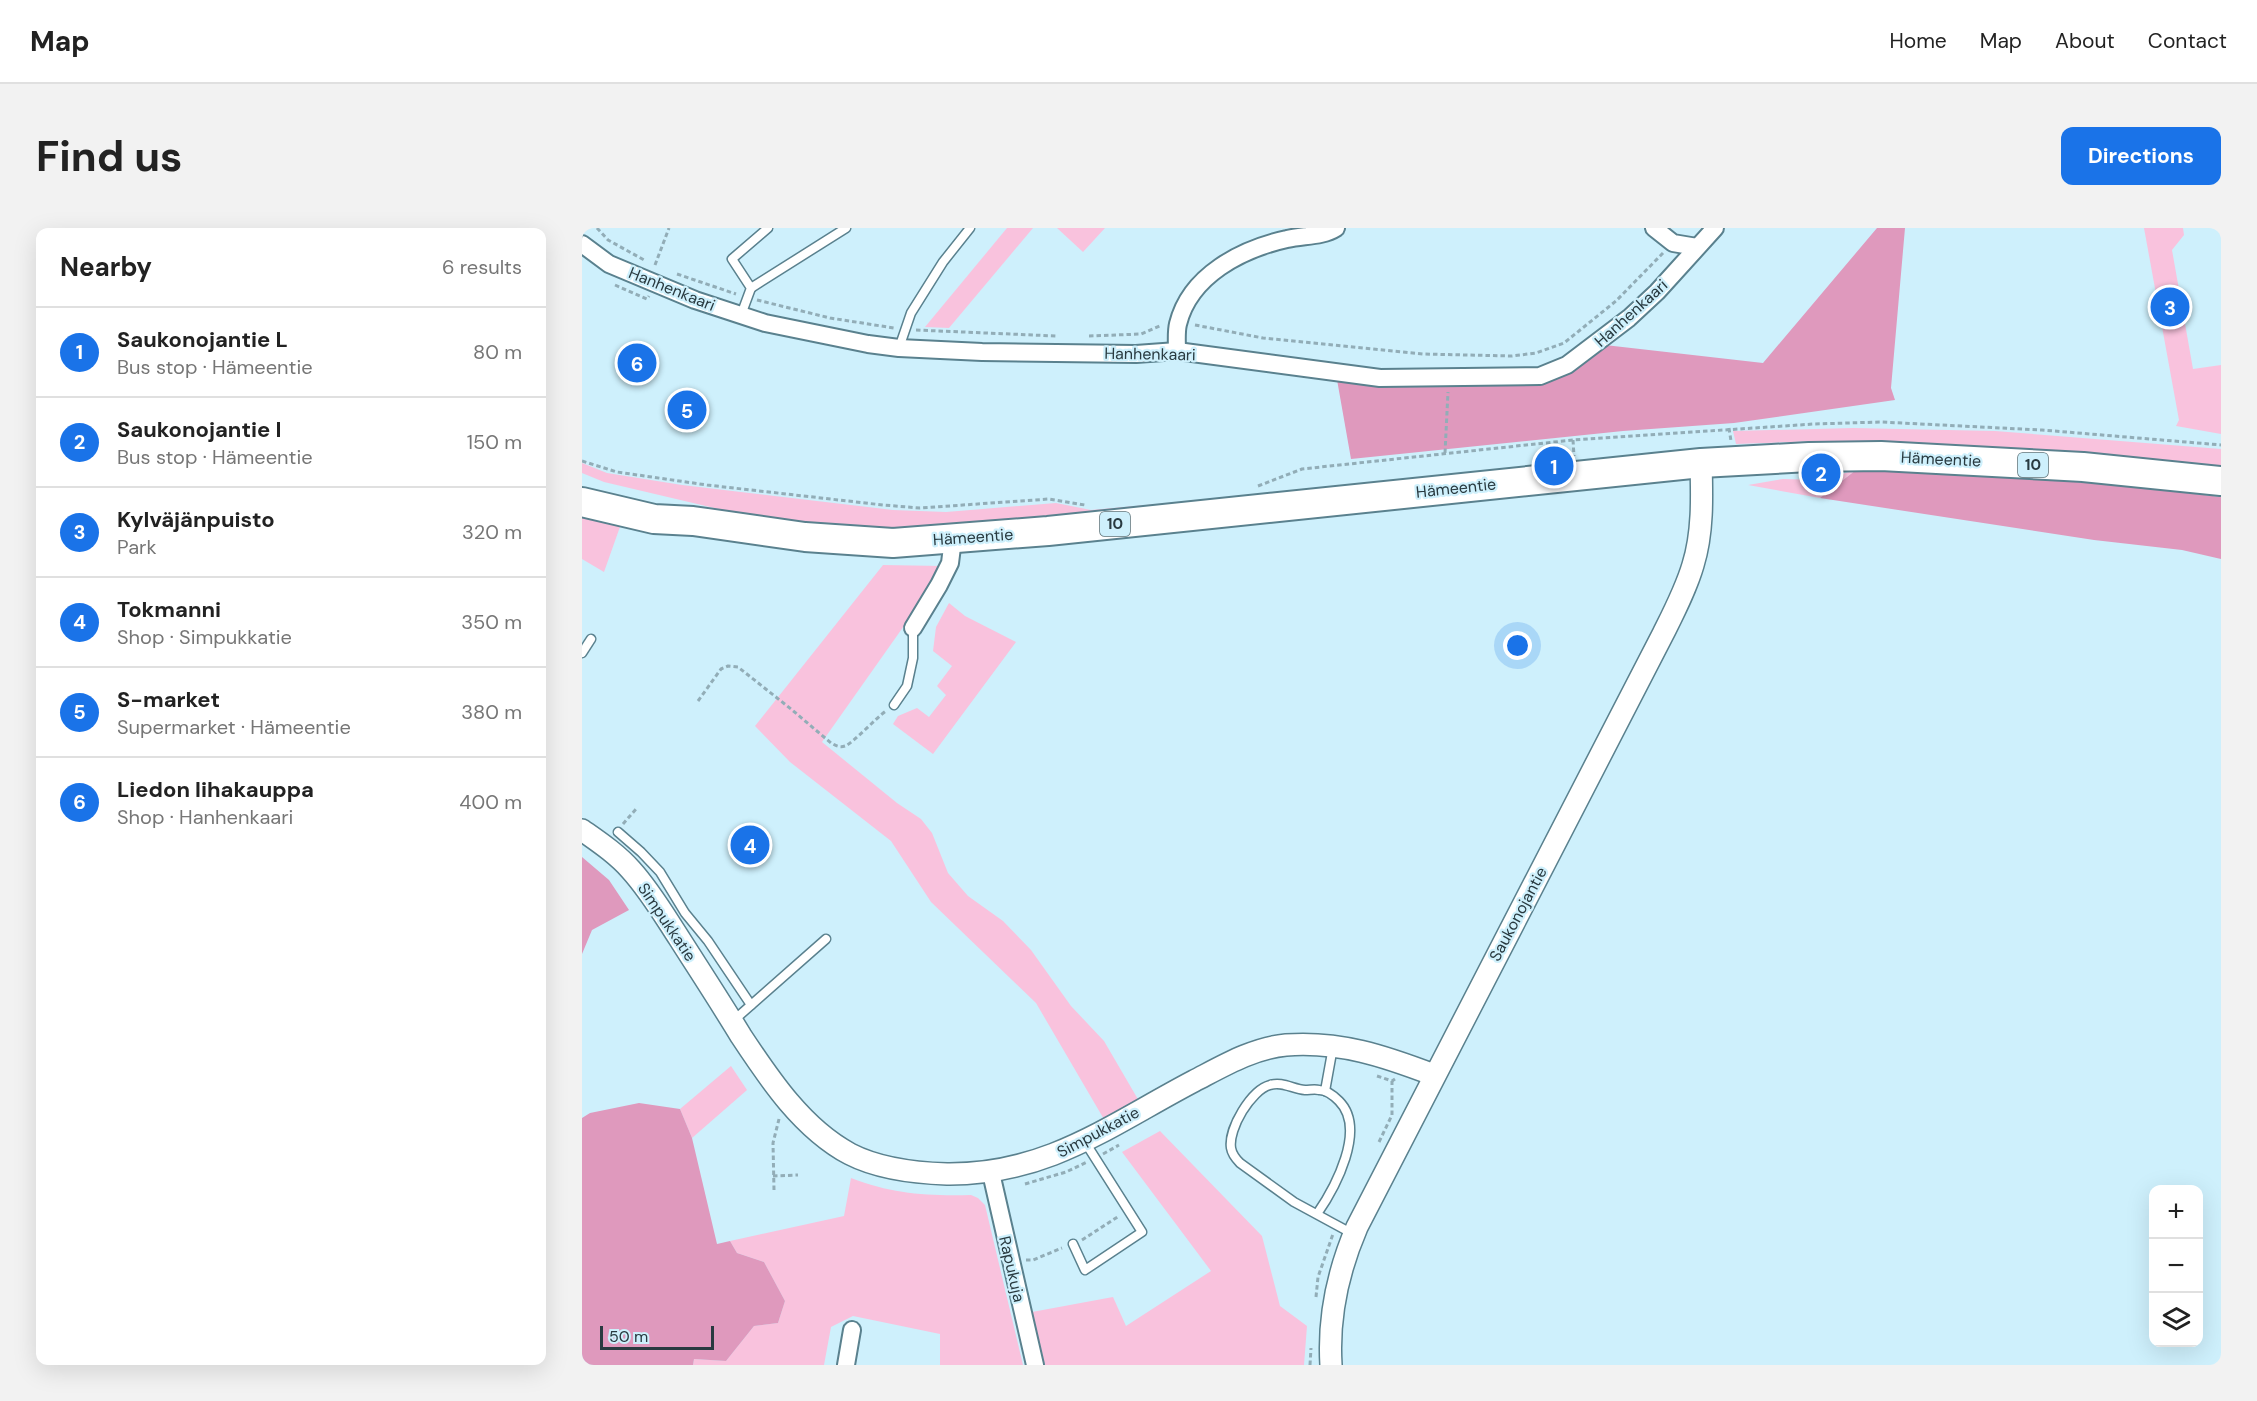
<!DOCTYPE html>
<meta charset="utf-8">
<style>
:root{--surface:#fff;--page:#f2f2f2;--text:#222;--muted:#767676;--line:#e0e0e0;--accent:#1a73e8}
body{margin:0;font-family:"DM Sans",sans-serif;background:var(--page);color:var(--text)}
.controls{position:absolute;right:18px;bottom:18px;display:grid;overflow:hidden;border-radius:12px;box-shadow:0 6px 24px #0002}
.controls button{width:54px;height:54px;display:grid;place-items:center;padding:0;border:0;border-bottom:2px solid var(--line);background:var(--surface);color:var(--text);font:30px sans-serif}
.scale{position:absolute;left:18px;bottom:15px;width:114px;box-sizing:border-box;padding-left:6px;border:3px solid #293a40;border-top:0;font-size:16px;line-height:21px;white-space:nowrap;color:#293a40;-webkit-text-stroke:4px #cef0fc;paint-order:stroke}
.you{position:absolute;left:936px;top:418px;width:21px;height:21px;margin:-15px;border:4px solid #fff;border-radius:50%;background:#1a73e8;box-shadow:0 0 0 9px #1a73e833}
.badge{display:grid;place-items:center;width:39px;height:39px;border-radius:50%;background:var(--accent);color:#fff;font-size:20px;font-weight:700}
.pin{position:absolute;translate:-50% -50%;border:3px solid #fff;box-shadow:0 2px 6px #0006}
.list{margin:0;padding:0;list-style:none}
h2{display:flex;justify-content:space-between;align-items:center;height:78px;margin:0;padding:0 24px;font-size:26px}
h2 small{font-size:20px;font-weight:400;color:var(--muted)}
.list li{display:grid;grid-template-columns:39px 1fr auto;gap:18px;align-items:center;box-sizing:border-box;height:90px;padding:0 24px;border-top:2px solid var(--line)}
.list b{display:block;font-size:22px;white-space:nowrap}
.list p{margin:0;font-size:20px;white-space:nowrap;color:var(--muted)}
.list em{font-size:20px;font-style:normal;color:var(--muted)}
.icon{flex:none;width:33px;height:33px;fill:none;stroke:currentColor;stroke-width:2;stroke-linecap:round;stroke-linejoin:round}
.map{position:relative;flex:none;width:1639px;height:1137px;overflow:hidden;border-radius:12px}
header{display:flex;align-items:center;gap:36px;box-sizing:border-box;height:84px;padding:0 30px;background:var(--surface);border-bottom:2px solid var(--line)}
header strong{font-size:28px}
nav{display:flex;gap:33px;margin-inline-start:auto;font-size:21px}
.intro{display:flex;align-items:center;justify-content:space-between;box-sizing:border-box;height:144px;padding:0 36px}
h1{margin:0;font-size:42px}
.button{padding:15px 27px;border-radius:12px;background:var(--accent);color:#fff;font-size:21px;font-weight:700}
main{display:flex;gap:36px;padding:0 36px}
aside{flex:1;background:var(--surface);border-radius:12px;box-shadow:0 6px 24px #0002}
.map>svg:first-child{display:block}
</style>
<header>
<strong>Map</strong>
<nav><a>Home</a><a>Map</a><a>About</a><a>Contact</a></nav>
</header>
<div class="intro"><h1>Find us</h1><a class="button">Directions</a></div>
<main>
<aside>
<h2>Nearby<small>6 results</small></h2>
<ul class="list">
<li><span class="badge">1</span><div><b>Saukonojantie L</b><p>Bus stop · Hämeentie</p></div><em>80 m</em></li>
<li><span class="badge">2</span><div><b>Saukonojantie I</b><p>Bus stop · Hämeentie</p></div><em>150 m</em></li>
<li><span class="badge">3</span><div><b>Kylväjänpuisto</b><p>Park</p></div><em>320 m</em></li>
<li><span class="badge">4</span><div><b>Tokmanni</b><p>Shop · Simpukkatie</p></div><em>350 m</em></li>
<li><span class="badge">5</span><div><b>S-market</b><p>Supermarket · Hämeentie</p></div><em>380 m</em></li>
<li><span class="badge">6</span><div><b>Liedon lihakauppa</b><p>Shop · Hanhenkaari</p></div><em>400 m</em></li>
</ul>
</aside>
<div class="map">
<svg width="1639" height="1137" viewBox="0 0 1639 1137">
<rect width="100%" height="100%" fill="#cef0fc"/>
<!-- green -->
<g fill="#f9c2dd">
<path d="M 425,0 L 451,0 L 367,100 L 343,99 Z"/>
<path d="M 475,0 L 523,0 L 501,24 Z"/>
<path d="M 1562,0 L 1601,0 L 1602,7 L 1590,22 L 1611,141 L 1639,137 L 1639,206 L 1594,198 L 1597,192 Z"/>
<path d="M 1271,200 L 1413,203 L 1639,221 L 1639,243 L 1236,213 L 1154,216 L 1151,203 Z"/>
<path d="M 0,235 L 25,245 L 100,257 L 311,282 L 364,284 L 474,275 L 509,282 L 675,267 L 663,270 L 312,304 L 179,291 L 22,254 L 0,245 Z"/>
<path d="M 1274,242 L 1238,270 L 1166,257 L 1201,251 L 1238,252 Z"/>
<path d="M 0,287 L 39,296 L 22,344 L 0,331 Z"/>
<path d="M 301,337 L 361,338 L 324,395 L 240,514 L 315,575 L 339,591 L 350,605 L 366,645 L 386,668 L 421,693 L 449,722 L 489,778 L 522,813 L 557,873 L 523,893 L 454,775 L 349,674 L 309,613 L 208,534 L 173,498 Z"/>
<path d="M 367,375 L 383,388 L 434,414 L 351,526 L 311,496 L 316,488 L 335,480 L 347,489 L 364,467 L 355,458 L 370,438 L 351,423 L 354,399 Z"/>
<path d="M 149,838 L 165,862 L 110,910 L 98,881 Z"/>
<path d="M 578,903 L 680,1008 L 698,1078 L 725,1098 L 722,1137 L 463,1137 L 450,1084 L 531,1069 L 544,1098 L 629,1043 L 540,924 Z"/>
<path d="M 269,950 C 311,966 344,968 389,967 L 396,970 L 403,977 L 441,1137 L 358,1137 L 358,1106 L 271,1088 L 249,1099 L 242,1137 L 111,1137 L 112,1131 L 144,1133 L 172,1098 L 196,1095 L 203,1073 L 182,1034 L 155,1025 L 148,1013 L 262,988 Z"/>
</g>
<!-- forest -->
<g fill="#df99bd">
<path d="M 1295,0 L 1323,0 L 1309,160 L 1313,172 L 1152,195 L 1041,203 L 769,231 L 754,146 L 957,148 L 1014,116 L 1181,135 Z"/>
<path d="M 1274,242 L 1345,243 L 1546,258 L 1639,269 L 1639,331 L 1600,322 L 1512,312 L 1238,270 Z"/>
<path d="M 0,629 L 27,652 L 47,682 L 10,702 L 0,726 Z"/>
<path d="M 57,875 L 98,881 L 110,910 L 135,1016 L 148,1013 L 155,1025 L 182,1034 L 203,1073 L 196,1095 L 172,1098 L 144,1133 L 112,1131 L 111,1137 L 0,1137 L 0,890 L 8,885 Z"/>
</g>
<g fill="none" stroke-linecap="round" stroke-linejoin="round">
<defs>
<g id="service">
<path d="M 169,60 L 264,0"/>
<path d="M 159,87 L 169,60 L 150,31 L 186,0"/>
<path d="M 317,120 L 329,85 L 361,34 L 388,0"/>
<path d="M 0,425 L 9,411"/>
<path d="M 312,477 L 325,458 L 331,430 L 331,400"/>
<path d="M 36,604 L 59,624 L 78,644 L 103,685 L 126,713 L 169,777"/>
<path d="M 151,793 L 244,711"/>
<path d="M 743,863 L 751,819"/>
<path d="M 735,986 C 753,960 785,901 757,873 C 752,868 744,862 737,862 C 733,861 728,862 723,862 C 711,861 700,853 688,857 C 669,862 646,901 649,920 C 650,926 654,931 658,935 L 712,974 L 771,1006"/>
<path d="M 491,1016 L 503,1042 L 560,1004 L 503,914"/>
</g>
<g id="minor">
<path d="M 1072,0 L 1091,15 L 1115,19"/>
<path d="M 0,16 L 27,36 L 113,72 L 183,95 L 286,116 L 317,120 L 400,124 L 554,126 L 595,123 L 798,150 L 958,148 L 985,137 L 1047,90 L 1075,64 L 1133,0"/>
<path d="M 595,123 C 595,115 594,104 596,96 C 608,47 660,21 705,11 C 721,7 740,9 754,0"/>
<path d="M 331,400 L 357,357 L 368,335 L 371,311"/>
<path d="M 409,945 L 453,1137"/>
<path d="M 264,1137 L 270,1102"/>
</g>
<g id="tertiary">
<path d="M 0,602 C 17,614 35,626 49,642 C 68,663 82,687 97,710 C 118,743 139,775 159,808 C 188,852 221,901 268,926 C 297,941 334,945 365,946 C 465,947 528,897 612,853 C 641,838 671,820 704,817 C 758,813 802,828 852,847"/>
<path d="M 749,1137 C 746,1089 756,1043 775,999 L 1081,406 C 1092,384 1104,361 1111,337 C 1121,305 1120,269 1119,235"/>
</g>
<path id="trunk" d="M 0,274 L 72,291 L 111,293 L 223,309 L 311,315 L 466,303 L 1119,235 L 1227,229 L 1299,228 L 1501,239 L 1639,253"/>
</defs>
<!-- service casing -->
<use href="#service" stroke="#5a818e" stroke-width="11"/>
<!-- minor casing -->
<use href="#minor" stroke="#5a818e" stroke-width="20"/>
<!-- tertiary casing -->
<use href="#tertiary" stroke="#5a818e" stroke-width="24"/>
<!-- trunk casing -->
<use href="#trunk" stroke="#5a818e" stroke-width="32"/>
<!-- path -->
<g stroke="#92adb7" stroke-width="3" stroke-dasharray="4.5 3" stroke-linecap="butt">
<path d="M 15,0 L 26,12 L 64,33"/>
<path d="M 73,37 L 87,0"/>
<path d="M 95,46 L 154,66"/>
<path d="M 33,57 L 65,71 L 67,68"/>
<path d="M 175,72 L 248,90 L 312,100"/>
<path d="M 613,97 L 681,110 L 841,126 L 930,128 L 954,125 L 982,115 L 1034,73 L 1081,25"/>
<path d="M 334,102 L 474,108"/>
<path d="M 507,108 L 559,106 L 580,97"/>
<path d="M 1147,200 L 1149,213"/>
<path d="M 991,212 L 992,228"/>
<path d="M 863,225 L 866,164"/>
<path d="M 0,233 L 35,244 L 125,257 L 301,277 L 338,280 L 467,271 L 503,277"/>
<path d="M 676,258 L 720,241 L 991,212 L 1232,196 L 1299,194 L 1460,202 L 1639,217"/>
<path d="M 116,473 L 139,441 L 146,438 L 156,439 L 209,481 L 249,515 C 253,517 257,520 263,518 C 270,516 294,490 304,483"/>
<path d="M 41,596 L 54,581"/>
<path d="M 795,848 L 810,853 L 813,851"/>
<path d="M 797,914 L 810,887 L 810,853"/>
<path d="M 521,926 L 537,917"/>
<path d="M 191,948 L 216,947"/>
<path d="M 443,956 L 484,944 L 505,934"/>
<path d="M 192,962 L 191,915 L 197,891"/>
<path d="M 500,1012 L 537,988"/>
<path d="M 444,1032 L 451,1032 L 480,1020"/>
<path d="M 734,1069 L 736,1049 L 751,1006"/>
<path d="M 728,1137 L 729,1120"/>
</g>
<!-- service -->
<use href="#service" stroke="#fff" stroke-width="8"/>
<!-- minor -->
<use href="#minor" stroke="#fff" stroke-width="16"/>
<!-- tertiary -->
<use href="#tertiary" stroke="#fff" stroke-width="21"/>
<!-- trunk -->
<use href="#trunk" stroke="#fff" stroke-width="28"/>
</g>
<g text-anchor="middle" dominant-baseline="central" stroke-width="4.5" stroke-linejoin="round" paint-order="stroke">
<!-- shield labels -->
<g fill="#cef0fc" stroke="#5a7178" stroke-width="1.5">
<rect x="1436" y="225" width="30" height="24" rx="4.5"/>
<rect x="518" y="284" width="30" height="24" rx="4.5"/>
</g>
<g font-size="15" font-weight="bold" fill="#293a40">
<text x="1451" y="237">10</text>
<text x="533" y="296">10</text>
</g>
<!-- street labels -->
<g font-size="16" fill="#293a40" stroke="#cef0fc">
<text transform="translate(90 61) rotate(22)">Hanhenkaari</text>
<text transform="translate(1049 85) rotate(-42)">Hanhenkaari</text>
<text transform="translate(568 126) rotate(1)">Hanhenkaari</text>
<text transform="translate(1359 231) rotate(3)">Hämeentie</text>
<text transform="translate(874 260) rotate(-6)">Hämeentie</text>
<text transform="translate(391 309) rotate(-4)">Hämeentie</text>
<text transform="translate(936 686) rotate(-62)">Saukonojantie</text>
<text transform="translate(85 694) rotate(56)">Simpukkatie</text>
<text transform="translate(516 904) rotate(-28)">Simpukkatie</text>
<text transform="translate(430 1041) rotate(77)">Rapukuja</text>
</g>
</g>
</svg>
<div class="controls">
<button>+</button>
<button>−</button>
<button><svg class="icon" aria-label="layers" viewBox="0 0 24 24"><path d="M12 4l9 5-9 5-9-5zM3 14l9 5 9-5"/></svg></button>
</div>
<div class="scale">50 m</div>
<div class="you"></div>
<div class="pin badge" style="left:972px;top:238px">1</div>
<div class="pin badge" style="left:1239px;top:245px">2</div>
<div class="pin badge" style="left:1588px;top:79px">3</div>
<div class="pin badge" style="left:168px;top:617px">4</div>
<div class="pin badge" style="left:105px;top:182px">5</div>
<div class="pin badge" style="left:55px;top:135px">6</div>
</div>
</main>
